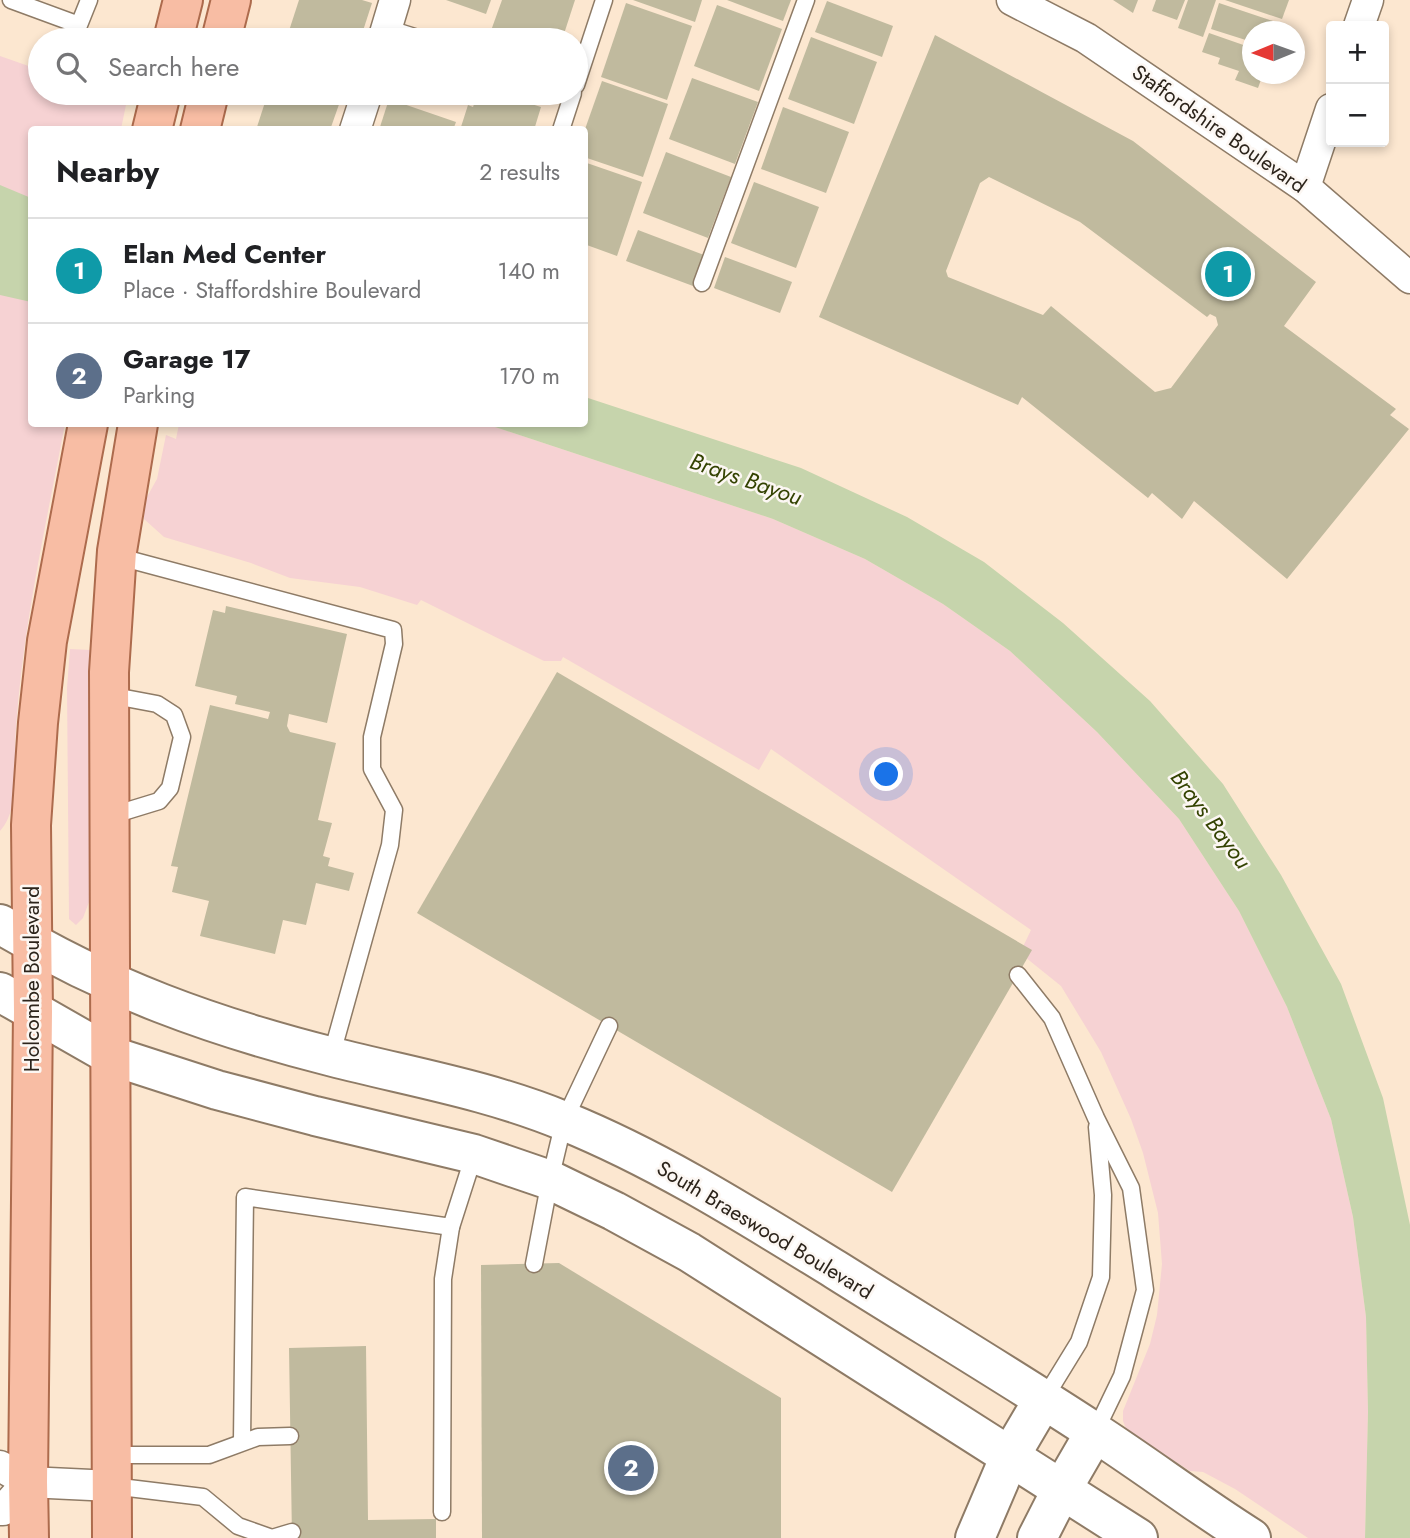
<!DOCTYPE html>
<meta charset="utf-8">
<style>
:root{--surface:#fff;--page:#f2f2f2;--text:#202124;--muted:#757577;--line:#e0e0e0;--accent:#3e868c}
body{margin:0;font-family:Jost,sans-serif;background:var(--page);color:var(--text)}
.controls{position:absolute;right:21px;top:21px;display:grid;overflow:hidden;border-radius:7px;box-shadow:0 4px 10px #0003}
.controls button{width:63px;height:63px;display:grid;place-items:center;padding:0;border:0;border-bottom:2px solid var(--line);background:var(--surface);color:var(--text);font:35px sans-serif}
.compass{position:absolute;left:1242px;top:21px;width:63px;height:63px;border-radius:50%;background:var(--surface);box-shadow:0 4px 10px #0003;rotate:269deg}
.you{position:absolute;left:887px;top:775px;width:24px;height:24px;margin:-18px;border:5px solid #fff;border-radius:50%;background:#1a73e8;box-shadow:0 0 0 10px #1a73e833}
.badge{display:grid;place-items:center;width:46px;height:46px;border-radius:50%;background:var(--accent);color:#fff;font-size:23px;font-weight:700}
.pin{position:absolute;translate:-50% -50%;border:4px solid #fff;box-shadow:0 2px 7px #0006}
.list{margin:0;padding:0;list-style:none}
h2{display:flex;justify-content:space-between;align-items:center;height:91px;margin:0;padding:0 28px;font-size:30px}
h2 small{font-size:23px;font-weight:400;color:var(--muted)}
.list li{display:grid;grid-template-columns:46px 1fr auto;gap:21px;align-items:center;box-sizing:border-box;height:105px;padding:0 28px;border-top:2px solid var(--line)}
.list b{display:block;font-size:26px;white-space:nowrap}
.list p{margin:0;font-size:23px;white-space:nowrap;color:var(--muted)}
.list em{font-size:23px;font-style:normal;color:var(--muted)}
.icon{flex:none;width:38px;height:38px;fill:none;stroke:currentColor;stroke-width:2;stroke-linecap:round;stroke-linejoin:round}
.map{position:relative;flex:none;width:1410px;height:1538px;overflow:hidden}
.search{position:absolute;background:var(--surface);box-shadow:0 4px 10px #0003;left:28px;top:28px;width:560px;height:77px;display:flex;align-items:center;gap:18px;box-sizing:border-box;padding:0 24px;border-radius:38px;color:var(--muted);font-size:26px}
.panel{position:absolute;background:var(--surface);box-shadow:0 4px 10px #0003;left:28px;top:126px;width:560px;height:301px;border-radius:7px}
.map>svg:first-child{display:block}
</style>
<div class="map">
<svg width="1410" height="1538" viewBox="0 0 1410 1538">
<rect width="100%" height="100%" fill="#fce7d0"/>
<!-- green -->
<g fill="#f6d2d3">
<path d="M 0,56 L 40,70 L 40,93 L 106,93 L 127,100 L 121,129 L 32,130 L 32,424 L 65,424 C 46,525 23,625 16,728 C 13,759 22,807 0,831 Z"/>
<path d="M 179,424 L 486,424 L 773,519 L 865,559 L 943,604 L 1010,651 L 1097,732 L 1179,819 L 1239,911 L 1287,1007 L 1331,1119 L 1353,1217 L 1366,1317 L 1368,1412 L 1365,1538 L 1308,1538 L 1235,1489 L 1203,1472 L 1190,1471 L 1127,1431 L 1123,1421 L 1123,1411 L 1150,1344 L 1157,1315 L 1162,1264 L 1158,1213 L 1143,1153 L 1131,1119 L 1101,1052 L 1061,986 L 1020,953 L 1031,930 L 771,749 L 759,770 L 563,657 L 561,661 L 544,661 L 421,600 L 417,605 L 360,587 L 290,578 L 251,563 L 164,537 L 144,519 L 143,504 L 157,479 L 166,435 L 176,439 Z"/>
<path d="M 70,649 L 91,650 L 89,902 L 83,918 L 76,925 L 69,919 L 67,688 Z"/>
</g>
<!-- water -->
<g fill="#c6d4ac">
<path d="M 0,185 L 31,198 L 31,302 L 0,295 Z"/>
<path d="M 585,397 L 801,468 L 907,517 L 984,562 L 1063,623 L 1150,701 L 1223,784 L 1281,875 L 1341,984 L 1383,1098 L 1410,1225 L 1410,1538 L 1365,1538 L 1368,1412 L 1366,1317 L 1353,1217 L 1331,1119 L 1287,1007 L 1239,911 L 1179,819 L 1097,732 L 1010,651 L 943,604 L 865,559 L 773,519 L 486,424 L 584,424 Z"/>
</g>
<!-- building -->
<g fill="#c0ba9e" fill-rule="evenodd">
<path d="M 299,0 L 362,0 L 372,3 L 360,40 L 286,40 Z"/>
<path d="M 446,0 L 491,0 L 486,14 Z"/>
<path d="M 502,0 L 575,0 L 562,40 L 493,40 L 488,39 Z"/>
<path d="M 633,0 L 702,0 L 695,22 Z"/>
<path d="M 727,0 L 791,0 L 783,21 Z"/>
<path d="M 1113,0 L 1138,0 L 1133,13 Z"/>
<path d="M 1156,0 L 1185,0 L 1177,20 L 1152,11 Z"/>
<path d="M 1188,0 L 1216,0 L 1203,37 L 1178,28 Z"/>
<path d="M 1225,0 L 1289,0 L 1282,19 Z"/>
<path d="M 827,1 L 893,26 L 882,57 L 815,32 Z"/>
<path d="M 626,3 L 692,26 L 667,100 L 601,77 Z"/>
<path d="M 1219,3 L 1282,24 L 1280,32 L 1252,32 L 1252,42 L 1211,29 Z"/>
<path d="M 717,5 L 782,29 L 759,91 L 694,66 Z"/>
<path d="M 1209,33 L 1252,48 L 1252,74 L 1263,74 L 1258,88 L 1235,80 L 1239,71 L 1218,64 L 1220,58 L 1202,52 Z"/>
<path d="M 935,35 L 1133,141 L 1316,282 L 1284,326 L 1396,409 L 1390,415 L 1409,429 L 1287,579 L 1194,501 L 1182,519 L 1152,493 L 1148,498 L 1022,397 L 1018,405 L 819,317 ZM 989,177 L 1080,222 L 1207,317 L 1210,314 L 1216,317 L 1218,325 L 1171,388 L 1155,392 L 1051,306 L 1043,315 L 948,277 L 946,271 L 980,183 Z"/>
<path d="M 811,37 L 877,62 L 854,124 L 788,99 Z"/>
<path d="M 692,78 L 758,102 L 735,164 L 669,139 Z"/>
<path d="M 602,81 L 668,104 L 643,177 L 584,157 L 584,132 Z"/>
<path d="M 268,93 L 343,93 L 330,130 L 256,130 Z"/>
<path d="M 478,93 L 496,93 L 541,107 L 534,130 L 460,130 L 468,105 L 473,107 Z"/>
<path d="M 389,99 L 456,122 L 453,130 L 379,130 Z"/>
<path d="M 783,107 L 849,132 L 826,193 L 761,169 Z"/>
<path d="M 666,152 L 731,177 L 708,238 L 643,213 Z"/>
<path d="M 584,162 L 642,182 L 617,256 L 584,244 Z"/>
<path d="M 754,182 L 819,207 L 796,268 L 731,243 Z"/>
<path d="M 638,230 L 704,255 L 693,286 L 626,261 Z"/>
<path d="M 725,257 L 792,282 L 780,313 L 714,288 Z"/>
<path d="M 226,606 L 347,634 L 327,723 L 289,714 L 287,726 L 290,732 L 336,743 L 318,820 L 332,823 L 323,856 L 330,858 L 328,866 L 354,873 L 349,891 L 316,883 L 306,925 L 283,920 L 275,954 L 200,936 L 209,901 L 172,892 L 178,867 L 171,866 L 210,705 L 268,719 L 270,712 L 235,704 L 237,696 L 195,686 L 213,610 L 225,613 Z"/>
<path d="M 557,672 L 1032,950 L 892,1192 L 417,913 Z"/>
<path d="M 559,1263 L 781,1398 L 781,1538 L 482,1538 L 481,1265 Z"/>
<path d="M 366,1346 L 368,1520 L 436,1519 L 436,1538 L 292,1538 L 289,1348 Z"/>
</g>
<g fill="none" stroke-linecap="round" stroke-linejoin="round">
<defs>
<g id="lane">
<path d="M 11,0 L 79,25 L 89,0"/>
<path d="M 386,28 L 424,40"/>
<path d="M 576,85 L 604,0"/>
<path d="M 561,130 L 573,93"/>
<path d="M 702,283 L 806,0"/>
<path d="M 116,556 L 393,630 L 394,644 L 372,737 L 372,769 L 394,810 L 390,845 L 331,1057"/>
<path d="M 109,695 L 157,704 L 174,715 L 182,737 L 170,788 L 159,801 L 110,816"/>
<path d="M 1018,975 L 1052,1018 L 1096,1118 L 1131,1188 L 1145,1290 L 1122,1376 L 1095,1432"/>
<path d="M 534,1264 L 550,1180 L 564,1121 L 609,1026"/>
<path d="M 1044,1399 L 1079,1342 L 1101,1277 L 1103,1195 L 1097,1127"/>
<path d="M 242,1441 L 245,1197 L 451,1227 L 474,1155"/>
<path d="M 112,1455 L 209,1455 L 258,1437 L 290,1436"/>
<path d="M 112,1486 L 203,1497 L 238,1526 L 272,1538 L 292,1532"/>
<path d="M 442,1512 L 443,1279 L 451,1227"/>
</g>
<g id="street">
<path d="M 1012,0 L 1086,38 L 1305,187 L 1410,278"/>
<path d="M 1359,26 L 1368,0"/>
<path d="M 383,40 L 395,0"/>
<path d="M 355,130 L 367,93"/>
<path d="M 1305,187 L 1331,109"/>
<path d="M 0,1466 L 28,1482 L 112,1486"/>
<path d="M 0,1510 L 3,1510 L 28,1482"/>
</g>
<g id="secondary">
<path d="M 0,924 C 105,988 214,1027 333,1057 C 411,1077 489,1090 564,1121 C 660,1160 748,1216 836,1270 C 922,1324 1009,1376 1093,1431 C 1147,1466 1197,1504 1251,1538"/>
<path d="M 0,992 L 112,1056 L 217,1090 L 315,1116 L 474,1154 L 550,1180 L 614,1211 L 689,1252 L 1138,1538"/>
<path d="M 975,1538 L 1010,1456 L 1043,1400"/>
<path d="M 1037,1538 L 1062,1489 L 1095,1432"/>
</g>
<g id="primary">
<path d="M 173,40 L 183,0"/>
<path d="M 221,40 L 231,0"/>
<path d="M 152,130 L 161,93"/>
<path d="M 200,130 L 209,93"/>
<path d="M 29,1538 L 28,1482 L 33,1012 L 31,825 L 38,723 L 47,641 L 88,424"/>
<path d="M 112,1538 L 109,672 L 117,551 L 138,424"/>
</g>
</defs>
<!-- lane casing -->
<use href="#lane" stroke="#8e7b66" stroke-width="19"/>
<!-- street casing -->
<use href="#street" stroke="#8e7b66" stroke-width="33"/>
<!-- secondary casing -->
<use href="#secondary" stroke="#8e7b66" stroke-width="42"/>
<!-- primary casing -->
<use href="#primary" stroke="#ad6b4d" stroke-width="42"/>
<!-- lane -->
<use href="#lane" stroke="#fff" stroke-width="16"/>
<!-- street -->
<use href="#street" stroke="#fff" stroke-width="30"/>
<!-- secondary -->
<use href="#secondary" stroke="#fff" stroke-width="38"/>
<!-- primary -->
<use href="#primary" stroke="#f8bda4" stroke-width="38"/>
</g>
<g text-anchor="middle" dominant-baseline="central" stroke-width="5" stroke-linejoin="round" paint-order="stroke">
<!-- street labels -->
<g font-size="21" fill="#2c241b" stroke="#fcf7f3">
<text transform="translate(1219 129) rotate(35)">Staffordshire Boulevard</text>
<text transform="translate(32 979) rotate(-90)">Holcombe Boulevard</text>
<text transform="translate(765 1230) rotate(31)">South Braeswood Boulevard</text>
</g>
<!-- water labels -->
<g font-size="23" font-style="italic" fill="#344302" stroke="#fcf7f3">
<text transform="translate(746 479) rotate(19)">Brays Bayou</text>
<text transform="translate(1211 819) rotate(53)">Brays Bayou</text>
</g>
</g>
</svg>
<div class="controls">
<button>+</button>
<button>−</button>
</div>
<svg class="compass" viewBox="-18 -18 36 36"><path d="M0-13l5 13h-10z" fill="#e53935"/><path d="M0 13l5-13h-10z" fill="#757577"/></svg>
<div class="you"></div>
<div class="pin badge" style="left:1228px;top:274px;background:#0f9aa8">1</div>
<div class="pin badge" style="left:631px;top:1468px;background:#5c6f8a">2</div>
<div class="search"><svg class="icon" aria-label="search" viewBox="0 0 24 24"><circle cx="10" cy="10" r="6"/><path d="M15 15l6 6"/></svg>Search here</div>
<section class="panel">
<h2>Nearby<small>2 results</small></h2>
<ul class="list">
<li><span class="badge" style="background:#0f9aa8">1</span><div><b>Elan Med Center</b><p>Place · Staffordshire Boulevard</p></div><em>140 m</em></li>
<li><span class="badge" style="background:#5c6f8a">2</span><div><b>Garage 17</b><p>Parking</p></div><em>170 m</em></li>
</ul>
</section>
</div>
